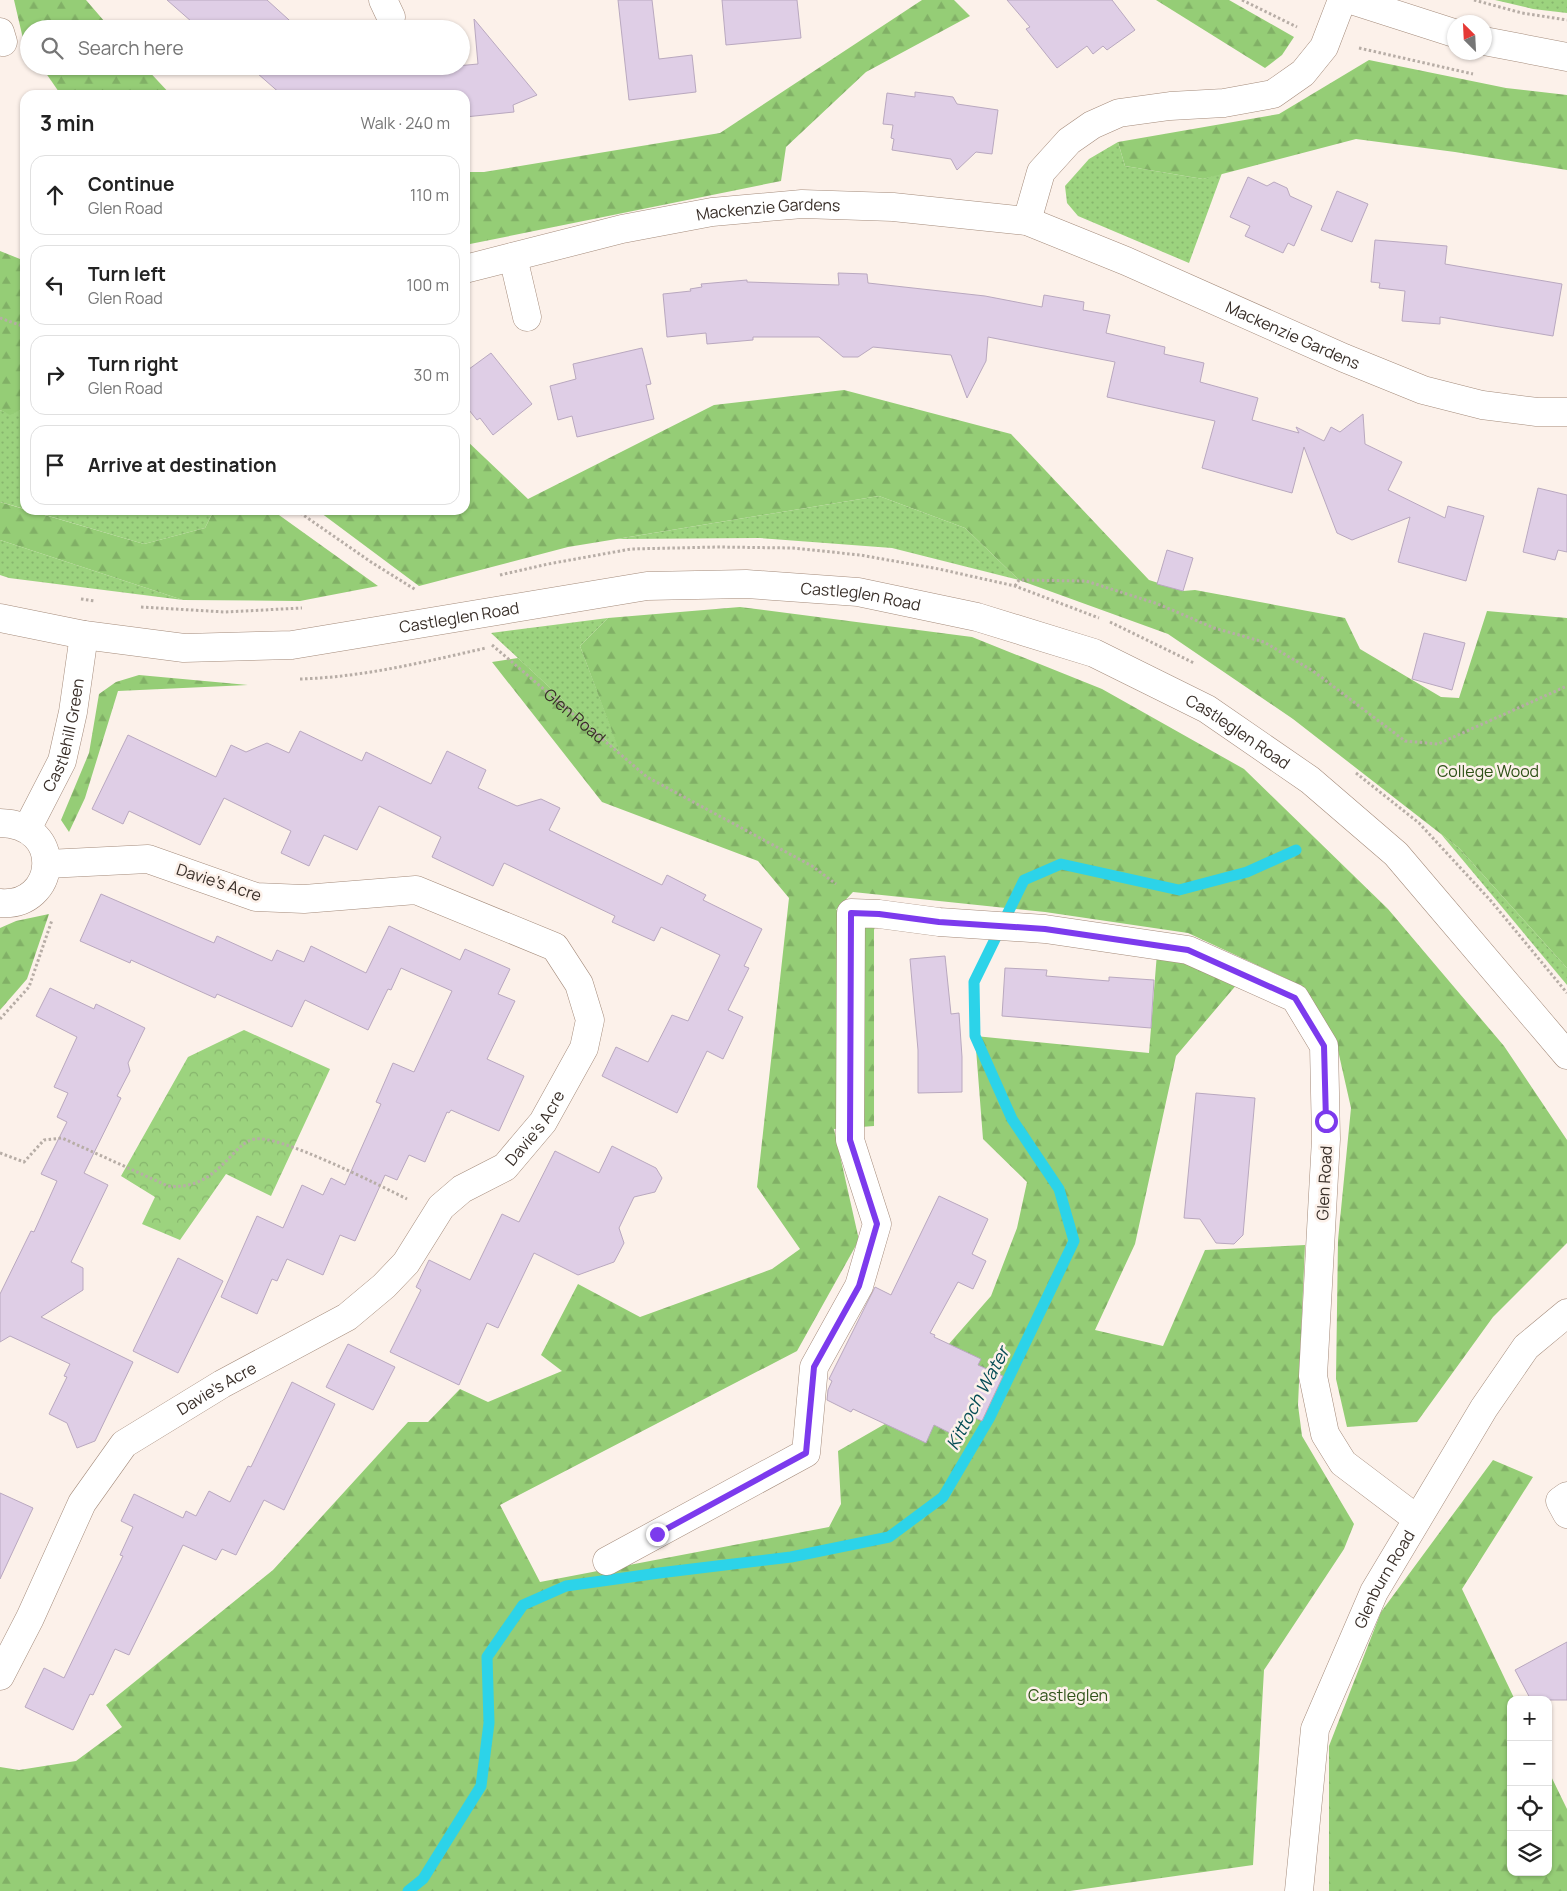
<!DOCTYPE html>
<meta charset="utf-8">
<style>
:root{--surface:#fff;--page:#f2f2f2;--text:#222;--muted:#767676;--line:#e0e0e0}
body{margin:0;font-family:Manrope,sans-serif;background:var(--page);color:var(--text)}
.controls{position:absolute;right:15px;bottom:15px;display:grid;overflow:hidden;border-radius:10px;box-shadow:0 1px 4px #0004}
.controls button{width:45px;height:45px;display:grid;place-items:center;padding:0;border:0;border-bottom:1px solid var(--line);background:var(--surface);color:var(--text);font:25px sans-serif}
.compass{position:absolute;left:1447px;top:15px;width:45px;height:45px;border-radius:50%;background:var(--surface);box-shadow:0 1px 4px #0004;rotate:336deg}
.stop{position:absolute;width:15px;height:15px;margin:-11px;border:4px solid #7c3aed;border-radius:50%;background:#fff}
.stop.end{background:#7c3aed;border-color:#fff;box-shadow:0 1px 5px #0008}
.list{margin:0;padding:0;list-style:none}
h2{display:flex;justify-content:space-between;align-items:center;height:65px;margin:0;padding:0 20px;font-size:21px}
h2 small{font-size:16px;font-weight:400;color:var(--muted)}
.list li{display:grid;grid-template-columns:32px 1fr auto;gap:15px;align-items:center;box-sizing:border-box;height:80px;margin:0 10px 10px;padding:0 10px;border:1px solid var(--line);border-radius:15px}
.list b{display:block;font-size:19px;white-space:nowrap}
.list p{margin:0;font-size:16px;white-space:nowrap;color:var(--muted)}
.list em{font-size:16px;font-style:normal;color:var(--muted)}
.icon{flex:none;width:28px;height:28px;fill:none;stroke:currentColor;stroke-width:2;stroke-linecap:round;stroke-linejoin:round}
.map{position:relative;flex:none;width:1567px;height:1891px;overflow:hidden}
.search{position:absolute;background:var(--surface);box-shadow:0 1px 4px #0004;left:20px;top:20px;width:450px;height:55px;display:flex;align-items:center;gap:12px;box-sizing:border-box;padding:0 18px;border-radius:28px;color:var(--muted);font-size:19px}
.panel{position:absolute;background:var(--surface);box-shadow:0 1px 4px #0004;left:20px;top:90px;width:450px;height:425px;border-radius:15px}
.map>svg:first-child{display:block}
</style>
<div class="map">
<svg width="1567" height="1891" viewBox="0 0 1567 1891">
<defs>
<pattern id="grass-dots" width="8" height="8" patternUnits="userSpaceOnUse" patternTransform="scale(1.25)"><rect width="8" height="8" fill="#9cd37e"/><path d="M2 2h.1M6 6h.1" fill="none" stroke="#87b56d" stroke-width="1.8" stroke-linecap="round"/></pattern>
<pattern id="forest-firs" width="22" height="20" patternUnits="userSpaceOnUse" patternTransform="scale(1.25)"><rect width="22" height="20" fill="#95cd76"/><path d="M5 1l3.5 6h-7zM16 11l3.5 6h-7z" fill="#81b066"/></pattern>
<pattern id="park-crowns" width="20" height="18" patternUnits="userSpaceOnUse" patternTransform="scale(1.25)"><rect width="20" height="18" fill="#9cd37e"/><path d="M2 6a3 3 0 1 1 6 0M12 15a3 3 0 1 1 6 0" fill="none" stroke="#87b56d"/></pattern>
</defs>
<rect width="100%" height="100%" fill="#fcf1ea"/>
<!-- grass -->
<g fill="url(#grass-dots)">
<path d="M 1495,0 L 1567,0 L 1567,13 L 1533,9 Z"/>
<path d="M 1118,142 L 1125,166 L 1203,179 L 1222,173 L 1189,263 L 1078,216 L 1067,203 L 1065,186 L 1089,159 Z"/>
<path d="M 25,408 L 25,509 L 0,502 L 0,410 L 10,414 Z"/>
<path d="M 879,496 L 965,528 L 1019,580 L 892,548 L 760,538 L 617,539 Z"/>
<path d="M 28,510 L 214,510 L 205,528 L 144,544 Z"/>
<path d="M 0,540 L 183,600 L 9,578 L 0,575 Z"/>
<path d="M 608,618 L 580,646 L 621,754 L 491,633 Z"/>
<path d="M 1441,834 L 1459,848 L 1567,968 L 1567,985 Z"/>
</g>
<!-- forest -->
<g fill="url(#forest-firs)">
<path d="M 14,0 L 86,0 L 111,29 L 29,29 L 29,49 L 24,43 Z"/>
<path d="M 922,0 L 954,0 L 970,16 L 866,72 L 786,147 L 781,181 L 465,245 L 465,172 L 484,172 L 720,133 Z"/>
<path d="M 1156,0 L 1229,0 L 1294,37 L 1282,55 L 1265,68 Z"/>
<path d="M 1369,60 L 1506,88 L 1567,95 L 1567,170 L 1455,152 L 1356,139 L 1203,179 L 1125,166 L 1118,142 L 1279,114 Z"/>
<path d="M 41,66 L 144,66 L 171,95 L 61,95 Z"/>
<path d="M 0,251 L 25,261 L 25,408 L 10,415 L 0,410 Z"/>
<path d="M 844,390 L 1011,434 L 1149,580 L 1183,591 L 1195,590 L 1345,618 L 1360,649 L 1441,697 L 1459,698 L 1487,611 L 1567,618 L 1567,968 L 1459,848 L 1293,719 L 1168,634 L 1019,580 L 965,528 L 879,496 L 568,547 L 419,586 L 317,510 L 465,510 L 465,439 L 528,499 L 714,405 Z"/>
<path d="M 0,502 L 144,544 L 205,528 L 214,510 L 272,510 L 378,586 L 300,601 L 183,600 L 0,540 Z"/>
<path d="M 740,607 L 972,637 L 1102,689 L 1244,769 L 1388,909 L 1504,1046 L 1567,1140 L 1567,1243 L 1493,1317 L 1417,1422 L 1347,1427 L 1336,1379 L 1338,1240 L 1351,1108 L 1335,1037 L 1302,986 L 1188,933 L 1045,912 L 853,892 L 836,910 L 851,913 L 879,914 L 874,930 L 874,1126 L 834,1129 L 859,1240 L 797,1351 L 500,1505 L 540,1582 L 829,1527 L 841,1504 L 838,1451 L 911,1409 L 948,1345 L 991,1296 L 1017,1228 L 1027,1182 L 983,1139 L 975,1036 L 1149,1053 L 1157,953 L 1238,983 L 1176,1056 L 1135,1244 L 1095,1330 L 1163,1346 L 1205,1250 L 1305,1245 L 1298,1405 L 1302,1436 L 1354,1524 L 1344,1549 L 1264,1670 L 1253,1865 L 1070,1891 L 0,1891 L 0,1767 L 19,1770 L 76,1761 L 122,1727 L 106,1705 L 273,1570 L 408,1422 L 428,1422 L 460,1389 L 488,1402 L 562,1371 L 541,1355 L 578,1284 L 640,1317 L 772,1269 L 800,1249 L 757,1187 L 789,898 L 758,861 L 602,802 L 492,662 L 518,658 L 620,753 L 580,646 L 608,618 Z"/>
<path d="M 139,675 L 248,685 L 118,691 L 85,798 L 69,832 L 61,820 L 89,753 L 99,694 L 116,682 Z"/>
<path d="M 49,914 L 27,979 L 0,1010 L 0,928 L 16,921 Z"/>
<path d="M 1493,1460 L 1533,1477 L 1462,1589 L 1515,1700 L 1511,1700 L 1511,1872 L 1548,1872 L 1548,1770 L 1567,1809 L 1567,1891 L 1329,1891 L 1329,1746 L 1381,1612 Z"/>
</g>
<!-- park -->
<path fill="url(#park-crowns)" d="M 244,1030 L 330,1069 L 271,1196 L 226,1174 L 180,1240 L 142,1224 L 155,1197 L 121,1176 L 188,1057 Z"/>
<g fill="none" stroke-linecap="round" stroke-linejoin="round">
<!-- stream -->
<path stroke="#2cd3e9" stroke-width="11" d="M 408,1891 L 423,1879 L 481,1786 L 489,1723 L 487,1657 L 523,1605 L 566,1586 L 659,1573 L 791,1557 L 889,1537 L 943,1497 L 990,1417 L 1074,1241 L 1059,1189 L 1012,1119 L 975,1036 L 974,982 L 1024,880 L 1061,864 L 1179,890 L 1247,872 L 1296,850"/>
</g>
<!-- building -->
<g fill="#dfcee6" stroke="#b9a8bf">
<path d="M 167,0 L 267,0 L 299,29 L 200,29 Z"/>
<path d="M 618,0 L 652,0 L 659,59 L 692,55 L 696,92 L 629,100 Z"/>
<path d="M 722,0 L 797,0 L 801,38 L 726,45 Z"/>
<path d="M 1007,0 L 1112,0 L 1135,30 L 1107,50 L 1103,46 L 1093,54 L 1087,46 L 1057,68 L 1026,29 L 1030,27 Z"/>
<path d="M 474,19 L 537,95 L 513,105 L 514,112 L 465,117 L 465,95 L 282,95 L 249,66 L 359,66 L 372,68 L 413,66 L 413,70 L 478,64 Z"/>
<path d="M 915,92 L 953,97 L 957,104 L 998,110 L 992,154 L 976,152 L 957,170 L 951,159 L 892,150 L 894,139 L 891,138 L 893,125 L 883,124 L 887,93 L 915,97 Z"/>
<path d="M 1248,177 L 1267,186 L 1274,182 L 1287,188 L 1290,196 L 1312,206 L 1294,246 L 1288,243 L 1283,253 L 1245,236 L 1250,226 L 1230,217 Z"/>
<path d="M 1337,191 L 1368,204 L 1352,242 L 1321,230 Z"/>
<path d="M 1375,240 L 1447,246 L 1445,264 L 1562,284 L 1553,336 L 1440,317 L 1440,324 L 1402,321 L 1405,291 L 1379,288 L 1380,283 L 1371,282 Z"/>
<path d="M 838,273 L 867,274 L 868,283 L 985,296 L 1042,307 L 1044,295 L 1084,302 L 1083,310 L 1110,315 L 1106,333 L 1165,347 L 1164,354 L 1204,363 L 1200,382 L 1258,398 L 1252,420 L 1299,433 L 1296,427 L 1324,441 L 1331,427 L 1340,432 L 1363,414 L 1365,444 L 1402,462 L 1388,490 L 1445,518 L 1448,506 L 1484,516 L 1466,581 L 1398,562 L 1410,517 L 1352,540 L 1337,533 L 1304,447 L 1292,493 L 1202,468 L 1215,421 L 1107,397 L 1115,362 L 988,337 L 986,361 L 967,398 L 951,355 L 873,347 L 858,357 L 843,357 L 819,337 L 753,337 L 753,340 L 707,344 L 706,333 L 667,337 L 663,294 L 691,291 L 690,289 L 702,287 L 701,284 L 747,280 L 747,282 L 839,285 Z"/>
<path d="M 642,348 L 651,384 L 646,385 L 654,419 L 577,437 L 572,416 L 558,420 L 550,386 L 576,379 L 573,364 Z"/>
<path d="M 491,353 L 532,404 L 493,435 L 480,418 L 477,420 L 465,405 L 465,372 Z"/>
<path d="M 1538,488 L 1567,495 L 1567,552 L 1558,550 L 1555,560 L 1523,552 Z"/>
<path d="M 1167,550 L 1193,558 L 1183,591 L 1157,584 Z"/>
<path d="M 1424,633 L 1465,643 L 1452,690 L 1412,679 Z"/>
<path d="M 300,731 L 362,761 L 366,752 L 431,784 L 447,751 L 486,770 L 478,788 L 517,806 L 541,799 L 560,808 L 549,830 L 662,885 L 667,875 L 706,895 L 703,900 L 762,929 L 744,966 L 749,968 L 728,1010 L 743,1017 L 723,1059 L 707,1051 L 677,1113 L 602,1076 L 616,1047 L 648,1062 L 672,1015 L 688,1021 L 720,955 L 661,927 L 654,941 L 612,922 L 615,916 L 504,863 L 493,886 L 432,857 L 441,837 L 379,806 L 357,850 L 324,835 L 309,866 L 281,853 L 291,831 L 224,798 L 200,845 L 129,811 L 123,824 L 92,809 L 128,735 L 216,777 L 231,745 L 246,752 L 267,743 L 289,753 Z"/>
<path d="M 101,894 L 214,943 L 217,936 L 272,961 L 277,950 L 304,962 L 311,946 L 366,973 L 389,926 L 460,960 L 465,949 L 510,969 L 498,994 L 515,1001 L 487,1059 L 524,1076 L 499,1131 L 451,1110 L 449,1113 L 447,1112 L 425,1162 L 409,1155 L 397,1180 L 385,1175 L 355,1241 L 340,1235 L 323,1275 L 287,1259 L 277,1281 L 272,1279 L 257,1314 L 221,1297 L 257,1216 L 283,1228 L 302,1185 L 323,1195 L 331,1178 L 345,1185 L 381,1104 L 376,1102 L 393,1063 L 414,1072 L 452,991 L 401,968 L 391,990 L 388,989 L 368,1030 L 305,1000 L 292,1027 L 217,994 L 215,998 L 131,960 L 130,963 L 80,941 Z"/>
<path d="M 945,956 L 951,1014 L 959,1013 L 962,1057 L 962,1092 L 918,1093 L 918,1050 L 910,959 Z"/>
<path d="M 1005,968 L 1047,970 L 1046,976 L 1109,981 L 1109,977 L 1154,980 L 1151,1028 L 1002,1016 Z"/>
<path d="M 50,988 L 94,1009 L 96,1004 L 145,1028 L 128,1063 L 130,1071 L 117,1096 L 121,1098 L 84,1173 L 108,1185 L 71,1262 L 83,1268 L 83,1290 L 41,1317 L 133,1362 L 95,1441 L 77,1448 L 67,1423 L 49,1414 L 67,1377 L 64,1376 L 70,1364 L 10,1336 L 0,1342 L 0,1294 L 31,1231 L 34,1232 L 57,1181 L 41,1174 L 67,1122 L 57,1117 L 68,1093 L 54,1087 L 77,1037 L 36,1016 Z"/>
<path d="M 1196,1093 L 1255,1098 L 1243,1235 L 1234,1244 L 1216,1243 L 1200,1219 L 1184,1218 Z"/>
<path d="M 612,1146 L 656,1168 L 662,1178 L 655,1192 L 634,1197 L 619,1228 L 624,1243 L 614,1262 L 578,1275 L 534,1253 L 498,1328 L 487,1323 L 459,1385 L 390,1352 L 421,1290 L 416,1287 L 429,1260 L 470,1280 L 502,1214 L 519,1222 L 555,1151 L 599,1173 Z"/>
<path d="M 939,1196 L 988,1219 L 972,1254 L 986,1261 L 973,1289 L 958,1282 L 930,1333 L 935,1335 L 934,1337 L 981,1359 L 978,1365 L 1003,1376 L 982,1421 L 964,1413 L 954,1435 L 934,1425 L 926,1443 L 853,1409 L 851,1412 L 827,1400 L 828,1390 L 832,1381 L 829,1379 L 875,1287 L 891,1295 Z"/>
<path d="M 178,1258 L 223,1281 L 178,1373 L 133,1351 Z"/>
<path d="M 348,1344 L 395,1367 L 373,1410 L 326,1387 Z"/>
<path d="M 292,1382 L 335,1404 L 284,1510 L 264,1500 L 236,1555 L 222,1549 L 216,1560 L 183,1545 L 129,1655 L 115,1649 L 93,1695 L 90,1694 L 73,1730 L 25,1707 L 44,1668 L 64,1678 L 123,1556 L 120,1555 L 133,1527 L 121,1521 L 134,1494 L 183,1518 L 186,1511 L 196,1516 L 209,1491 L 230,1502 L 248,1466 L 251,1467 Z"/>
<path d="M 0,1493 L 33,1508 L 0,1579 Z"/>
<path d="M 1567,1642 L 1567,1700 L 1531,1700 L 1515,1670 Z"/>
</g>
<g fill="none" stroke-linecap="round" stroke-linejoin="round">
<defs>
<g id="minor">
<path d="M 383,0 L 391,17"/>
<path d="M 1351,0 L 1454,33"/>
<path d="M 0,32 L 3,42"/>
<path d="M 1484,41 L 1567,57"/>
<path d="M 1027,221 L 1041,172 L 1069,141 L 1092,125 L 1119,113 L 1170,106 L 1224,103 L 1273,94 L 1303,73 L 1324,47 L 1342,0"/>
<path d="M 513,257 L 527,317"/>
<path id="s2" d="M 465,269 L 622,229 L 712,212 L 802,204 L 893,207 L 1027,221 L 1126,261 L 1344,358 L 1423,390 L 1482,405 L 1537,412 L 1567,412"/>
<path id="s3" d="M 0,618 L 84,635 L 184,648 L 292,645 L 647,586 L 746,584 L 858,592 L 977,617 L 1094,653 L 1207,709 L 1310,780 L 1396,854 L 1567,1055"/>
<path d="M 0,823 C 66,824 57,908 0,903"/>
<path id="s4" d="M 27,829 L 62,761 L 73,712 L 84,635"/>
<path d="M 1567,1496 L 1560,1501 L 1567,1514"/>
<path d="M 607,1561 L 806,1453 L 814,1367 L 859,1286 L 877,1224 L 850,1140 L 851,913 L 879,914 L 939,922 L 1045,929 L 1188,950 L 1295,998 L 1324,1046 L 1326,1139 L 1313,1376 L 1325,1434 L 1343,1463 L 1417,1519"/>
<path id="s5" d="M 0,1676 L 30,1618 L 82,1503 L 124,1444 L 222,1384 L 347,1317 L 384,1286 L 406,1263 L 441,1207 L 462,1189 L 505,1167 L 543,1122 L 584,1048 L 590,1020 L 579,984 L 555,947 L 416,890 L 304,899 L 256,897 L 148,859 L 47,864"/>
<path id="s6" d="M 1299,1891 L 1315,1729 L 1374,1592 L 1484,1408 L 1526,1347 L 1567,1313"/>
</g>
</defs>
<!-- minor casing -->
<use href="#minor" stroke="#a48b7b" stroke-width="29"/>
<!-- path -->
<g stroke="#b7ada6" stroke-width="3" stroke-dasharray="2.5 2.5" stroke-linecap="butt">
<path d="M 1242,0 L 1297,27"/>
<path d="M 1474,0 L 1522,13 L 1567,20"/>
<path d="M 1359,48 L 1473,74"/>
<path d="M 0,318 L 25,327"/>
<path d="M 296,510 L 371,562 L 416,590"/>
<path d="M 500,575 L 548,564 L 631,549 L 718,547 L 793,548 L 860,555 L 939,569 L 1015,586 L 1099,618"/>
<path d="M 1015,586 L 1019,580 L 1086,581 L 1158,604 L 1214,628 L 1264,642 L 1313,671 L 1405,741 L 1438,744 L 1567,686"/>
<path d="M 81,599 L 95,601"/>
<path d="M 141,607 L 225,612 L 302,608"/>
<path d="M 1110,622 L 1194,663"/>
<path id="s1" d="M 492,645 L 647,777 L 812,866 L 836,884"/>
<path d="M 300,679 C 364,677 424,662 486,648"/>
<path d="M 1356,773 L 1419,823 L 1491,901 L 1567,993"/>
<path d="M 0,1019 L 29,987 L 52,920"/>
<path d="M 0,1153 L 24,1162 L 44,1140 L 62,1138 L 168,1186 C 198,1189 214,1174 233,1154 C 240,1147 245,1141 255,1139 C 278,1134 381,1186 407,1199"/>
</g>
<!-- minor -->
<use href="#minor" stroke="#fff" stroke-width="28"/>
</g>
<g fill="none" stroke-linecap="round" stroke-linejoin="round">
<!-- route -->
<path stroke="#7c3aed" stroke-width="6" d="M 657,1534 L 806,1453 L 814,1367 L 859,1286 L 877,1224 L 850,1140 L 851,913 L 879,914 L 939,922 L 1045,929 L 1188,950 L 1295,998 L 1324,1046 L 1326,1121"/>
</g>
<g text-anchor="middle" dominant-baseline="central" stroke-width="5" stroke-linejoin="round" paint-order="stroke">
<!-- street labels -->
<g font-size="16" fill="#392f29" stroke="#fcf1ea">
<text stroke="none"><textPath href="#s2" startOffset="310">Mackenzie Gardens</textPath></text>
<text stroke="none"><textPath href="#s2" startOffset="859">Mackenzie Gardens</textPath></text>
<text stroke="none"><textPath href="#s3" startOffset="869">Castleglen Road</textPath></text>
<text stroke="none"><textPath href="#s3" startOffset="464">Castleglen Road</textPath></text>
<text stroke="none"><textPath href="#s1" startOffset="109">Glen Road</textPath></text>
<text stroke="none"><textPath href="#s3" startOffset="1274">Castleglen Road</textPath></text>
<text stroke="none"><textPath href="#s4" startOffset="102">Castlehill Green</textPath></text>
<text transform="translate(219 882) rotate(18)">Davie's Acre</text>
<text stroke="none"><textPath href="#s5" startOffset="792">Davie's Acre</textPath></text>
<text transform="translate(1324 1183) rotate(-87)">Glen Road</text>
<text stroke="none"><textPath href="#s5" startOffset="372">Davie's Acre</textPath></text>
<text stroke="none"><textPath href="#s6" startOffset="328">Glenburn Road</textPath></text>
</g>
<!-- park labels -->
<g font-size="16" fill="#2f5218" stroke="#fcf1ea">
<text x="1488" y="771">College Wood</text>
<text x="1068" y="1695">Castleglen</text>
</g>
<!-- water labels -->
<g font-size="18" font-style="italic" fill="#064d56" stroke="#fcf1ea">
<text transform="translate(977 1398) rotate(-62)">Kittoch Water</text>
</g>
</g>
</svg>
<div class="controls">
<button>+</button>
<button>−</button>
<button><svg class="icon" aria-label="locate" viewBox="0 0 24 24"><circle cx="12" cy="12" r="6"/><path d="M12 2v4M12 18v4M2 12h4M18 12h4"/></svg></button>
<button><svg class="icon" aria-label="layers" viewBox="0 0 24 24"><path d="M12 4l9 5-9 5-9-5zM3 14l9 5 9-5"/></svg></button>
</div>
<svg class="compass" viewBox="-18 -18 36 36"><path d="M0-13l5 13h-10z" fill="#e53935"/><path d="M0 13l5-13h-10z" fill="#767676"/></svg>
<div class="stop" style="left:1326px;top:1121px"></div>
<div class="stop end" style="left:657px;top:1534px"></div>
<div class="search"><svg class="icon" aria-label="search" viewBox="0 0 24 24"><circle cx="10" cy="10" r="6"/><path d="M15 15l6 6"/></svg>Search here</div>
<section class="panel">
<h2>3 min<small>Walk · 240 m</small></h2>
<ul class="list">
<li><svg class="icon" aria-label="ahead" viewBox="0 0 24 24"><path d="M12 20V5M6 11l6-6 6 6"/></svg><div><b>Continue</b><p>Glen Road</p></div><em>110 m</em></li>
<li><svg class="icon" aria-label="left" viewBox="0 0 24 24"><path d="M17 20v-9H6M10 6l-5 5 5 5"/></svg><div><b>Turn left</b><p>Glen Road</p></div><em>100 m</em></li>
<li><svg class="icon" aria-label="right" viewBox="0 0 24 24"><path d="M7 20v-9h11M14 6l5 5-5 5"/></svg><div><b>Turn right</b><p>Glen Road</p></div><em>30 m</em></li>
<li><svg class="icon" aria-label="arrive" viewBox="0 0 24 24"><path d="M6 21V4h12l-3 4 3 4H6"/></svg><div><b>Arrive at destination</b></div></li>
</ul>
</section>
</div>
